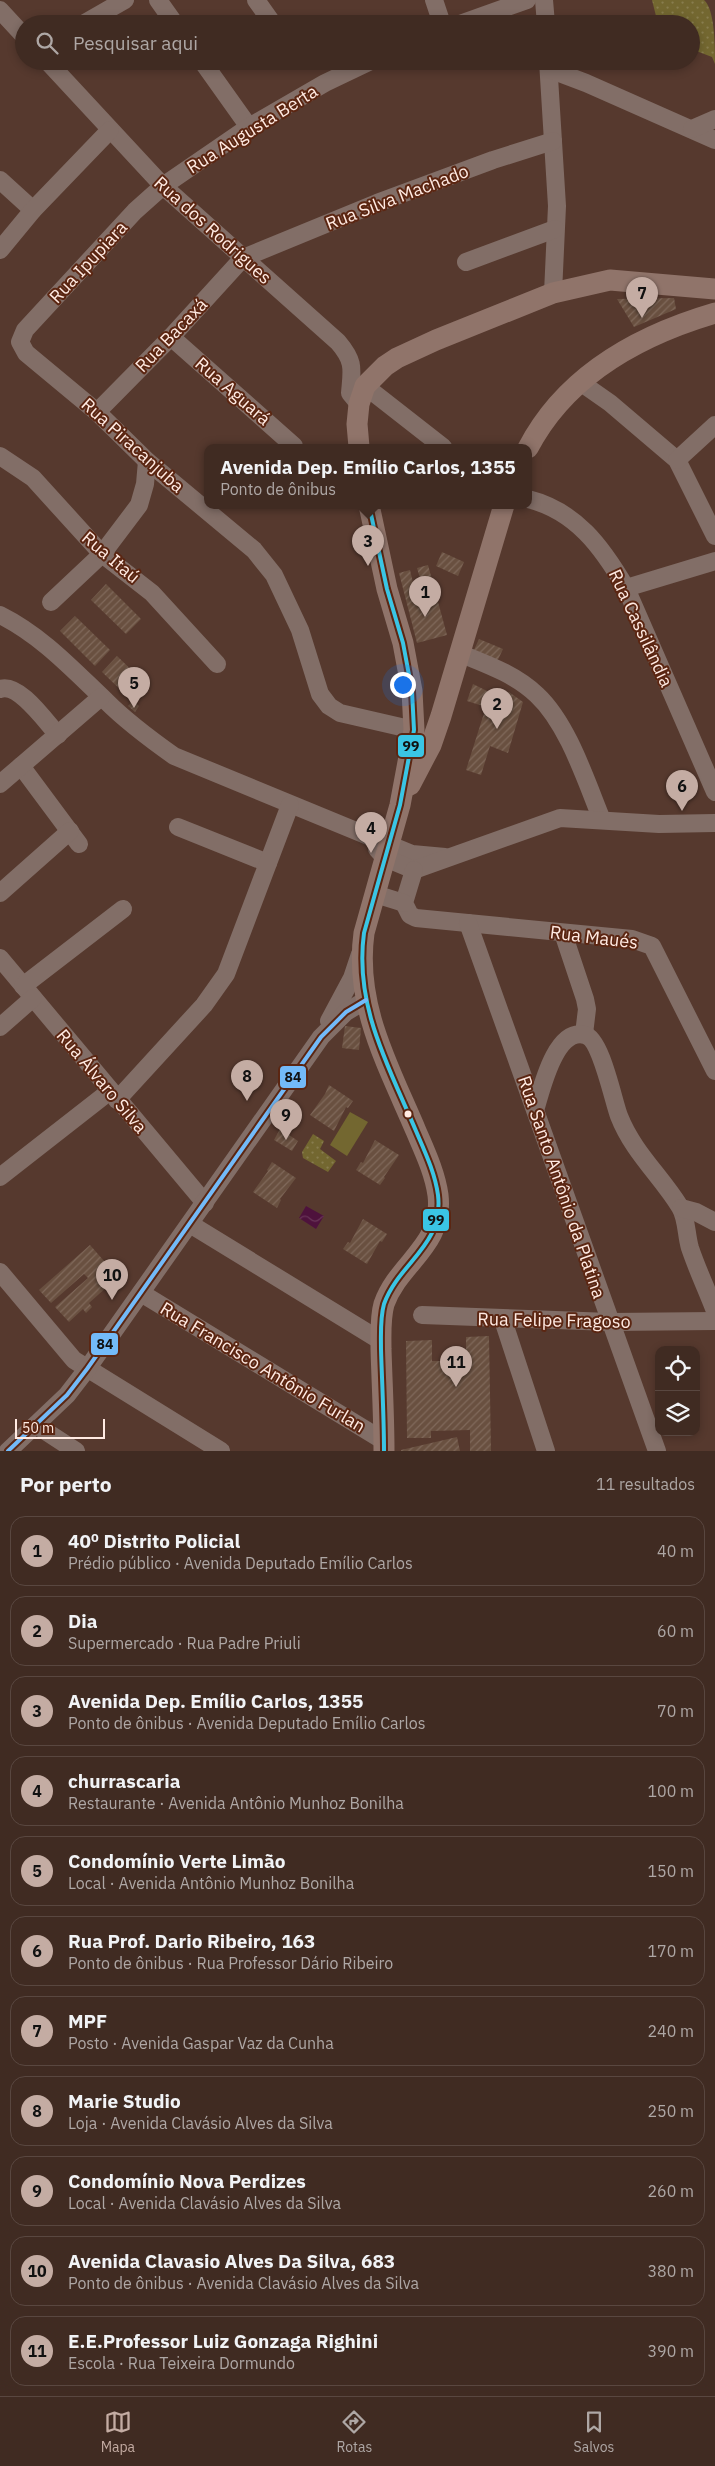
<!DOCTYPE html>
<html lang="pt">
<meta charset="utf-8">
<style>
:root{--surface:#402b22;--page:#47332a;--text:#f1f3f6;--muted:#aea7a5;--line:#594740;--accent:#c4aca3}
body{margin:0;font-family:"IBM Plex Sans",sans-serif;background:var(--page);color:var(--text)}
.controls{position:absolute;right:15px;bottom:15px;display:grid;overflow:hidden;border-radius:10px;box-shadow:0 2px 8px #0003}
.controls button{width:45px;height:45px;display:grid;place-items:center;padding:0;border:0;border-bottom:1px solid var(--line);background:var(--surface);color:var(--text);font:25px sans-serif}
.scale{position:absolute;left:15px;bottom:12px;width:90px;box-sizing:border-box;padding-left:5px;border:2px solid #ffeae2;border-top:0;font-size:14px;line-height:18px;white-space:nowrap;color:#ffeae2;-webkit-text-stroke:4px #5b2612;paint-order:stroke}
.you{position:absolute;left:402px;top:684px;width:18px;height:18px;margin:-12px;border:4px solid #fff;border-radius:50%;background:#1a73e8;box-shadow:0 0 0 8px #1a73e833}
.badge{display:grid;place-items:center;width:32px;height:32px;border-radius:50%;background:var(--accent);color:#111;font-size:16px;font-weight:700}
.pin{position:absolute;translate:-50% -41px;filter:drop-shadow(0 1px 2px #0008)}
.pin::after{content:'';position:absolute;top:26px;width:18px;height:15px;background:inherit;clip-path:polygon(0 0,100% 0,50% 100%)}
.popup{position:absolute;left:204px;top:444px;width:328px;height:65px;box-sizing:border-box;display:grid;place-content:center;border-radius:10px;background:var(--surface);filter:drop-shadow(0 1px 4px #0005);font-size:16px;white-space:nowrap;color:var(--muted)}
.popup b{font-size:19px;color:var(--text)}
.popup::after{content:'';position:absolute;left:50%;top:100%;margin-left:-10px;border:10px solid transparent;border-top-color:var(--surface)}
.list{margin:0;padding:0;list-style:none}
h2{display:flex;justify-content:space-between;align-items:center;height:65px;margin:0;padding:0 20px;font-size:21px}
h2 small{font-size:16px;font-weight:400;color:var(--muted)}
.list li{display:grid;grid-template-columns:32px 1fr auto;gap:15px;align-items:center;box-sizing:border-box;height:70px;margin:0 10px 10px;padding:0 10px;border:1px solid var(--line);border-radius:15px}
.list b{display:block;font-size:19px;white-space:nowrap}
.list p{margin:0;font-size:16px;white-space:nowrap;color:var(--muted)}
.list em{font-size:16px;font-style:normal;color:var(--muted)}
.icon{flex:none;width:28px;height:28px;fill:none;stroke:currentColor;stroke-width:2;stroke-linecap:round;stroke-linejoin:round}
.map{position:relative;flex:none;width:715px;height:1451px;overflow:hidden}
.search{position:absolute;background:var(--surface);box-shadow:0 2px 8px #0003;left:15px;right:15px;top:15px;height:55px;display:flex;align-items:center;gap:12px;box-sizing:border-box;padding:0 18px;border-radius:28px;color:var(--muted);font-size:19px}
.sheet{height:945px;background:var(--surface)}
nav{display:flex;justify-content:space-around;align-items:center;box-sizing:border-box;height:70px;border-top:1px solid var(--line);background:var(--surface);font-size:14px;color:var(--muted)}
nav a{display:grid;justify-items:center;gap:2px}
nav .on{color:var(--accent)}
.map>svg:first-child{display:block}
</style>
<div class="map">
<svg width="715" height="1451" viewBox="0 0 715 1451">
<defs>
<pattern id="park-dots" width="8" height="8" patternUnits="userSpaceOnUse" patternTransform="scale(1.25)"><rect width="8" height="8" fill="#736730"/><path d="M2 2h.1M6 6h.1" fill="none" stroke="#887d4e" stroke-width="1.8" stroke-linecap="round"/></pattern>
<pattern id="water-waves" width="16" height="10" patternUnits="userSpaceOnUse" patternTransform="scale(1.25)"><rect width="16" height="10" fill="#4e123c"/><path d="M0 5q4-4 8 0t8 0" fill="none" stroke="#693558"/></pattern>
<pattern id="building-hatch" width="6" height="6" patternUnits="userSpaceOnUse" patternTransform="scale(1.25)"><rect width="6" height="6" fill="#695040"/><path d="M-1 1l2-2M0 6l6-6M5 7l2-2" fill="none" stroke="#80695b"/></pattern>
</defs>
<rect width="100%" height="100%" fill="#56392e"/>
<!-- grass -->
<path fill="#736730" d="M 350,1112 L 368,1122 L 347,1156 L 330,1145 Z"/>
<!-- park -->
<g fill="url(#park-dots)">
<path d="M 652,0 L 704,0 C 715,9 715,47 715,64 L 712,57 L 691,49 L 691,24 L 658,24 Z"/>
<path d="M 313,1134 L 324,1141 L 320,1149 L 336,1161 L 328,1172 L 303,1158 L 302,1152 Z"/>
</g>
<!-- water -->
<path fill="url(#water-waves)" d="M 306,1206 L 324,1216 L 316,1229 L 299,1218 Z"/>
<!-- building -->
<g fill="url(#building-hatch)">
<path d="M 674,298 L 676,309 L 634,327 L 617,299 Z"/>
<path d="M 442,552 L 464,562 L 458,576 L 436,566 Z"/>
<path d="M 428,565 L 447,635 L 417,643 L 399,573 L 410,570 L 414,587 L 422,585 L 417,568 Z"/>
<path d="M 106,584 L 141,619 L 126,634 L 91,600 Z"/>
<path d="M 75,616 L 110,650 L 95,666 L 60,631 Z"/>
<path d="M 479,639 L 503,649 L 496,664 L 473,652 Z"/>
<path d="M 117,656 L 144,682 L 129,698 L 102,672 Z"/>
<path d="M 473,684 L 505,700 L 509,692 L 523,702 L 508,753 L 490,746 L 481,775 L 466,770 L 486,707 L 467,701 Z"/>
<path d="M 133,701 L 139,706 L 135,712 L 128,706 Z"/>
<path d="M 345,1026 L 361,1028 L 359,1050 L 342,1048 Z"/>
<path d="M 329,1085 L 353,1101 L 348,1108 L 346,1107 L 334,1131 L 310,1115 L 325,1094 Z"/>
<path d="M 280,1129 L 298,1141 L 292,1151 L 274,1140 Z"/>
<path d="M 375,1140 L 399,1155 L 384,1177 L 385,1178 L 380,1185 L 356,1170 L 361,1162 L 363,1163 Z"/>
<path d="M 272,1162 L 296,1178 L 280,1199 L 281,1200 L 277,1208 L 253,1192 L 268,1171 L 267,1170 Z"/>
<path d="M 363,1219 L 387,1234 L 382,1242 L 380,1241 L 367,1264 L 343,1249 L 348,1242 L 350,1243 Z"/>
<path d="M 90,1245 L 118,1277 L 89,1303 L 92,1307 L 86,1313 L 83,1309 L 69,1322 L 55,1307 L 88,1278 L 84,1274 L 51,1303 L 39,1290 Z"/>
<path d="M 489,1336 L 491,1451 L 470,1451 L 470,1430 L 431,1431 L 431,1438 L 407,1438 L 406,1341 L 432,1340 L 432,1361 L 466,1361 L 466,1337 Z"/>
<path d="M 457,1437 L 460,1451 L 401,1451 L 401,1450 Z"/>
</g>
<g fill="none" stroke-linecap="round" stroke-linejoin="round">
<!-- minor -->
<g stroke="#826e67" stroke-width="18">
<path d="M 158,0 L 175,24"/>
<path d="M 256,0 L 273,24"/>
<path d="M 434,0 L 442,24"/>
<path d="M 544,0 L 546,24"/>
<path d="M 0,10 L 24,36"/>
<path d="M 83,24 L 125,0"/>
<path d="M 460,24 L 527,0"/>
<path d="M 47,61 L 163,186 L 338,342 C 355,362 352,369 350,393 L 359,404"/>
<path d="M 202,61 L 249,127"/>
<path d="M 371,61 L 325,83 L 249,127 L 163,186 L 135,211 L 25,330 L 20,342 L 26,353 L 97,412 L 147,461 L 254,550 L 274,575 L 300,630 L 320,694 L 329,706 L 340,713 L 414,730"/>
<path d="M 548,61 L 557,206 L 553,293"/>
<path d="M 549,69 L 586,83 L 715,140"/>
<path d="M 692,129 L 715,119"/>
<path d="M 0,180 L 33,210"/>
<path d="M 0,250 L 33,210 L 110,130"/>
<path d="M 466,262 L 555,229"/>
<path d="M 171,337 L 294,446"/>
<path d="M 580,382 L 610,403 L 677,460 L 715,536"/>
<path d="M 365,386 L 443,447"/>
<path d="M 97,412 L 171,337 L 243,258 L 377,203 L 493,160 L 553,141"/>
<path d="M 0,456 L 33,478 L 102,554 L 152,593 L 217,664"/>
<path d="M 677,460 L 715,425"/>
<path d="M 528,499 C 576,511 602,547 626,588 L 715,792"/>
<path d="M 626,588 L 715,561"/>
<path d="M 51,602 L 102,554 L 139,505 L 145,484 L 147,461"/>
<path d="M 0,615 C 42,636 72,669 106,701 C 127,722 150,739 174,756 L 412,854 L 445,857"/>
<path d="M 459,653 C 486,664 515,674 537,695 C 568,724 586,781 602,820"/>
<path d="M 0,689 C 19,682 46,722 58,735"/>
<path d="M 21,766 L 79,844"/>
<path d="M 0,784 L 101,697"/>
<path d="M 178,827 L 268,863"/>
<path d="M 377,849 L 385,858 L 414,870 L 560,818 L 659,824 L 715,823"/>
<path d="M 414,870 L 404,903 L 410,915 L 416,918 L 632,939 L 652,946 L 715,1071"/>
<path d="M 0,893 L 70,831"/>
<path d="M 375,894 L 404,903"/>
<path d="M 468,923 L 657,1451"/>
<path d="M 563,933 L 585,999 L 587,1009 L 584,1034"/>
<path d="M 0,958 L 205,1203"/>
<path d="M 23,986 L 123,909"/>
<path d="M 329,1021 L 352,978 L 360,954"/>
<path d="M 0,1027 L 33,998"/>
<path d="M 117,1100 L 204,1005 L 226,974 L 290,805"/>
<path d="M 536,1107 C 542,1087 556,1027 585,1035 C 601,1039 613,1100 619,1116 C 633,1152 661,1176 680,1207 C 687,1218 686,1235 690,1248 C 697,1269 707,1290 715,1311"/>
<path d="M 0,1177 L 110,1091"/>
<path d="M 681,1208 L 696,1212 L 715,1222"/>
<path d="M 190,1224 L 381,1341"/>
<path d="M 0,1272 L 74,1360 L 221,1451"/>
<path d="M 141,1293 L 384,1441"/>
<path d="M 422,1315 L 610,1322 L 715,1321"/>
<path d="M 503,1320 L 546,1451"/>
<path d="M 36,1425 L 76,1451"/>
<path d="M 8,1451 L 67,1395 L 87,1369 L 321,1037 L 346,1012 L 366,1000"/>
</g>
<!-- major -->
<g stroke="#90746a" stroke-width="21">
<path d="M 359,447 L 357,424 L 359,404 L 365,386 L 385,366 L 397,358 L 436,340 L 553,293 L 610,280 L 715,289"/>
<path d="M 528,448 C 566,375 640,335 715,313"/>
<path d="M 369,505 L 387,589 L 403,643 L 412,691 L 414,730 L 400,805 L 364,933 C 354,1006 389,1067 416,1131 C 425,1152 435,1173 438,1195 C 444,1246 399,1262 384,1304 C 380,1318 381,1334 381,1349 C 382,1383 384,1417 384,1451"/>
<path d="M 410,785 L 431,745 L 441,716 L 504,505"/>
</g>
<defs>
<path id="bus-1" d="M 369,505 L 387,589 L 403,643 L 412,691 L 414,730 L 400,805 L 364,933 C 354,1006 389,1067 416,1131 C 425,1152 435,1173 438,1195 C 444,1246 399,1262 384,1304 C 380,1318 381,1334 381,1349 C 382,1383 384,1417 384,1451"/>
<path id="bus-2" d="M 8,1451 L 67,1395 L 87,1369 L 321,1037 L 346,1012 L 366,1000"/>
</defs>
<!-- bus-1 casing -->
<use href="#bus-1" stroke="#5b2612" stroke-width="8"/>
<!-- bus-2 casing -->
<use href="#bus-2" stroke="#5b2612" stroke-width="8"/>
<!-- bus-1 -->
<use href="#bus-1" stroke="#3ac5e4" stroke-width="4"/>
<!-- bus-2 -->
<use href="#bus-2" stroke="#73baf8" stroke-width="4"/>
</g>
<!-- markers -->
<circle fill="#ffeae2" stroke="#5b2612" stroke-width="2" cx="408" cy="1114" r="4.5"/>
<g text-anchor="middle" dominant-baseline="central" stroke-width="4" stroke-linejoin="round" paint-order="stroke">
<!-- street labels -->
<g font-size="18" fill="#ffeae2" stroke="#5b2612">
<text transform="translate(252 129) rotate(-32)">Rua Augusta Berta</text>
<text transform="translate(397 197) rotate(-21)">Rua Silva Machado</text>
<text transform="translate(213 230) rotate(42)">Rua dos Rodrigues</text>
<text transform="translate(88 262) rotate(-47)">Rua Ipupiara</text>
<text transform="translate(171 335) rotate(-46)">Rua Bacaxá</text>
<text transform="translate(233 391) rotate(41)">Rua Aguará</text>
<text transform="translate(133 445) rotate(42)">Rua Piracanjuba</text>
<text transform="translate(111 557) rotate(40)">Rua Itaú</text>
<text transform="translate(641 628) rotate(65)">Rua Cassilândia</text>
<text transform="translate(594 937) rotate(7)">Rua Maués</text>
<text transform="translate(102 1081) rotate(50)">Rua Álvaro Silva</text>
<text transform="translate(562 1187) rotate(71)">Rua Santo Antônio da Platina</text>
<text transform="translate(554 1320) rotate(1)">Rua Felipe Fragoso</text>
<text transform="translate(263 1367) rotate(31)">Rua Francisco Antônio Furlan</text>
</g>
</g>
<g stroke="#5b2612" stroke-width="2">
<rect x="397" y="734" width="28" height="24" rx="5" fill="#3ac5e4"/>
<rect x="279" y="1065" width="28" height="24" rx="5" fill="#73baf8"/>
<rect x="422" y="1208" width="28" height="24" rx="5" fill="#3ac5e4"/>
<rect x="90" y="1332" width="29" height="24" rx="5" fill="#73baf8"/>
</g>
<g font-size="14" text-anchor="middle" font-weight="bold" fill="#111">
<text x="411" y="751">99</text>
<text x="293" y="1082">84</text>
<text x="436" y="1225">99</text>
<text x="105" y="1349">84</text>
</g>
</svg>
<div class="controls">
<button><svg class="icon" aria-label="locate" viewBox="0 0 24 24"><circle cx="12" cy="12" r="6"/><path d="M12 2v4M12 18v4M2 12h4M18 12h4"/></svg></button>
<button><svg class="icon" aria-label="layers" viewBox="0 0 24 24"><path d="M12 4l9 5-9 5-9-5zM3 14l9 5 9-5"/></svg></button>
</div>
<div class="scale">50 m</div>
<div class="you"></div>
<div class="pin badge" style="left:425px;top:617px">1</div>
<div class="pin badge" style="left:497px;top:729px">2</div>
<div class="pin badge" style="left:368px;top:566px">3</div>
<div class="popup"><b>Avenida Dep. Emílio Carlos, 1355</b>Ponto de ônibus</div>
<div class="pin badge" style="left:371px;top:853px">4</div>
<div class="pin badge" style="left:134px;top:708px">5</div>
<div class="pin badge" style="left:682px;top:811px">6</div>
<div class="pin badge" style="left:642px;top:318px">7</div>
<div class="pin badge" style="left:247px;top:1101px">8</div>
<div class="pin badge" style="left:286px;top:1140px">9</div>
<div class="pin badge" style="left:112px;top:1300px">10</div>
<div class="pin badge" style="left:456px;top:1387px">11</div>
<div class="search"><svg class="icon" aria-label="search" viewBox="0 0 24 24"><circle cx="10" cy="10" r="6"/><path d="M15 15l6 6"/></svg>Pesquisar aqui</div>
</div>
<section class="sheet">
<h2>Por perto<small>11 resultados</small></h2>
<ul class="list">
<li><span class="badge">1</span><div><b>40º Distrito Policial</b><p>Prédio público · Avenida Deputado Emílio Carlos</p></div><em>40 m</em></li>
<li><span class="badge">2</span><div><b>Dia</b><p>Supermercado · Rua Padre Priuli</p></div><em>60 m</em></li>
<li><span class="badge">3</span><div><b>Avenida Dep. Emílio Carlos, 1355</b><p>Ponto de ônibus · Avenida Deputado Emílio Carlos</p></div><em>70 m</em></li>
<li><span class="badge">4</span><div><b>churrascaria</b><p>Restaurante · Avenida Antônio Munhoz Bonilha</p></div><em>100 m</em></li>
<li><span class="badge">5</span><div><b>Condomínio Verte Limão</b><p>Local · Avenida Antônio Munhoz Bonilha</p></div><em>150 m</em></li>
<li><span class="badge">6</span><div><b>Rua Prof. Dario Ribeiro, 163</b><p>Ponto de ônibus · Rua Professor Dário Ribeiro</p></div><em>170 m</em></li>
<li><span class="badge">7</span><div><b>MPF</b><p>Posto · Avenida Gaspar Vaz da Cunha</p></div><em>240 m</em></li>
<li><span class="badge">8</span><div><b>Marie Studio</b><p>Loja · Avenida Clavásio Alves da Silva</p></div><em>250 m</em></li>
<li><span class="badge">9</span><div><b>Condomínio Nova Perdizes</b><p>Local · Avenida Clavásio Alves da Silva</p></div><em>260 m</em></li>
<li><span class="badge">10</span><div><b>Avenida Clavasio Alves Da Silva, 683</b><p>Ponto de ônibus · Avenida Clavásio Alves da Silva</p></div><em>380 m</em></li>
<li><span class="badge">11</span><div><b>E.E.Professor Luiz Gonzaga Righini</b><p>Escola · Rua Teixeira Dormundo</p></div><em>390 m</em></li>
</ul>
</section>
<nav>
<a class="on"><svg class="icon" aria-label="map" viewBox="0 0 24 24"><path d="M3 6l6-2 6 2 6-2v14l-6 2-6-2-6 2zM9 4v14M15 6v14"/></svg>Mapa</a>
<a><svg class="icon" aria-label="directions" viewBox="0 0 24 24"><path d="M12 3l9 9-9 9-9-9zM9 14v-3h6M13 9l2 2-2 2"/></svg>Rotas</a>
<a><svg class="icon" aria-label="saved" viewBox="0 0 24 24"><path d="M7 4h10v16l-5-4-5 4z"/></svg>Salvos</a>
</nav>
